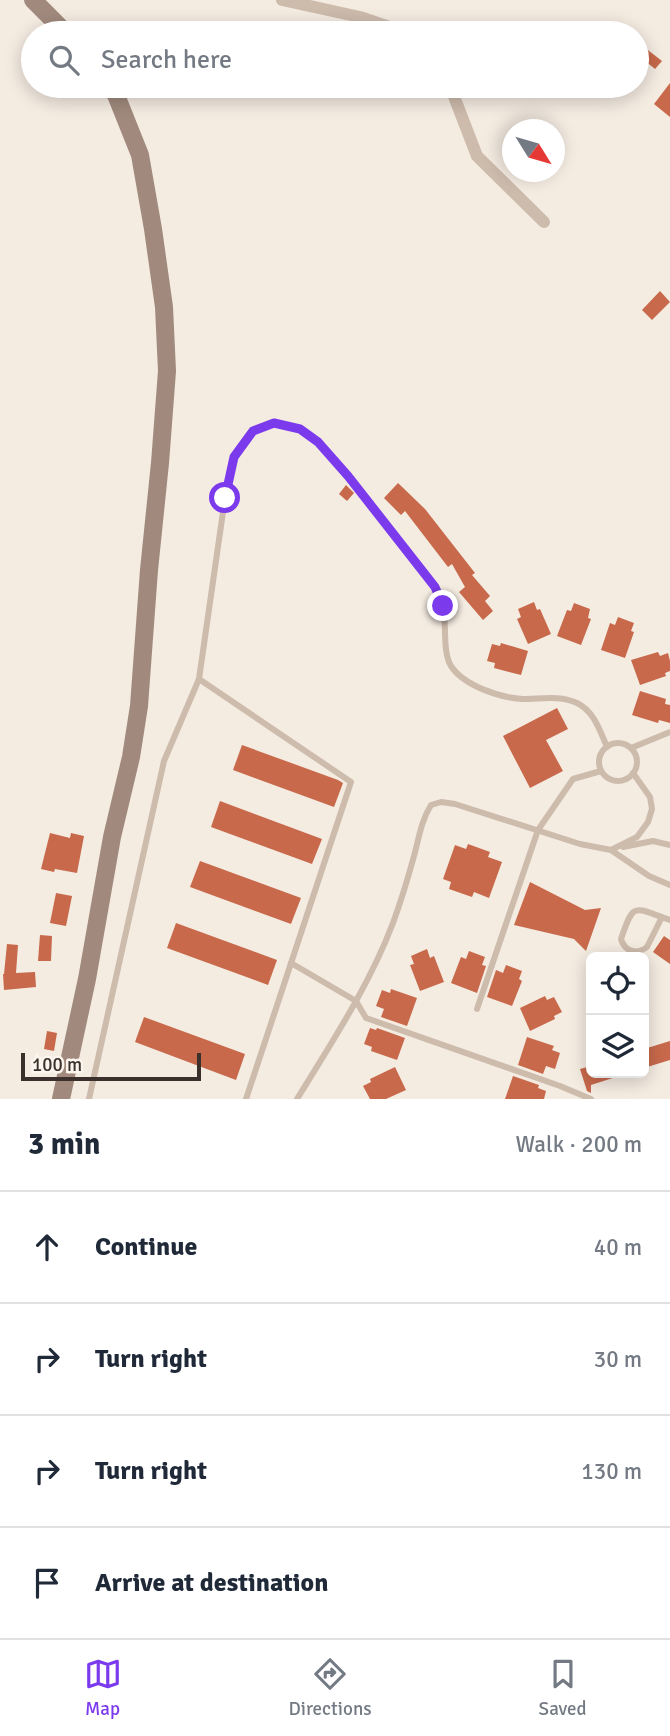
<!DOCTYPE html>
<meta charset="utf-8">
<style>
:root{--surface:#fff;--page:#f2f2f3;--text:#1f2937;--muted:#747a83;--line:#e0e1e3;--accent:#7c3aed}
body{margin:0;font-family:Signika,sans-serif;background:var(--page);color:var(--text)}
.controls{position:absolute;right:21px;bottom:21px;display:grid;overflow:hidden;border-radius:10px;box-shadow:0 4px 18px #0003}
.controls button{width:63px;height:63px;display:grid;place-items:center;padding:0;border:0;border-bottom:2px solid var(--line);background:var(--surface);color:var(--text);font:35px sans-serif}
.compass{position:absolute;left:502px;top:119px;width:63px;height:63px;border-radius:50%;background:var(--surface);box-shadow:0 4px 18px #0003;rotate:127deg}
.scale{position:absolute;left:21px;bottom:18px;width:180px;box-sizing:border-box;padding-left:7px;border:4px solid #3b302b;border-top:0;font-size:19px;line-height:24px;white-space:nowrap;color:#3b302b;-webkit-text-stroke:5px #fbf5ee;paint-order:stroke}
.stop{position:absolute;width:21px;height:21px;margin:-16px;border:5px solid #7c3aed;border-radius:50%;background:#fff}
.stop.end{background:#7c3aed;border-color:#fff;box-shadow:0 2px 7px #0008}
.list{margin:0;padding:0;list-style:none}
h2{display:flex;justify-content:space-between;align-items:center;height:91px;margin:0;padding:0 28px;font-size:30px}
h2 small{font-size:23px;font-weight:400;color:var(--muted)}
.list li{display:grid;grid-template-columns:46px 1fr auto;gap:21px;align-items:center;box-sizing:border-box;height:112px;padding:0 28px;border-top:2px solid var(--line)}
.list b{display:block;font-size:26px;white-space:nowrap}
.list em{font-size:23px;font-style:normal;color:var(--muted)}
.icon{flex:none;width:38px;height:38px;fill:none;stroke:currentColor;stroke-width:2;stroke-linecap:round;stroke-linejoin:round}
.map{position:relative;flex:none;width:670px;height:1099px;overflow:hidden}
.search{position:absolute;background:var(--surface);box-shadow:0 4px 18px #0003;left:21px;right:21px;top:21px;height:77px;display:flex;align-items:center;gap:18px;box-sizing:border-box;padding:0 24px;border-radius:38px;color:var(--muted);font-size:26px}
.sheet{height:539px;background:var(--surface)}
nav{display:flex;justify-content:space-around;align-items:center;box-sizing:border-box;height:98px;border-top:2px solid var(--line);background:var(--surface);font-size:19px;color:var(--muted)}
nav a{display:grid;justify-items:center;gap:4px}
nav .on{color:var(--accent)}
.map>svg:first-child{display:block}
</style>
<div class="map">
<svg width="670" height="1099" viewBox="0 0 670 1099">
<rect width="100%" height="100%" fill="#f4ebe1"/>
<!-- building -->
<g fill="#c8694b">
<path d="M 644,47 L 662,61 L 655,69 L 638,55 Z"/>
<path d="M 670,83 L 670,117 L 654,104 Z"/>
<path d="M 660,291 L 670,302 L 652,320 L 642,310 Z"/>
<path d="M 398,483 L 425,509 L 475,573 L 472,575 L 490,596 L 485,601 L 493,611 L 483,620 L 459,592 L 465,587 L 452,564 L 448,567 L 405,511 L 401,515 L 384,498 Z"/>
<path d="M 346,485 L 354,493 L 347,501 L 339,494 Z"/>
<path d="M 534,602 L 537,610 L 540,609 L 551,634 L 528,644 L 517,619 L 521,617 L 518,609 Z"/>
<path d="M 574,603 L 590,609 L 588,618 L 591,619 L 581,645 L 557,636 L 567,610 L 571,611 Z"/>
<path d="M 618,617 L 634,623 L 631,631 L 634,632 L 625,658 L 601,650 L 610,623 L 615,625 Z"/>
<path d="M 501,643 L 528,651 L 521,675 L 494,668 L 495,663 L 487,661 L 492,644 L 500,646 Z"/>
<path d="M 658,652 L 660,656 L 668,653 L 670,661 L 670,671 L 665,673 L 666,676 L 640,685 L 631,660 Z"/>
<path d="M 640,691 L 666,699 L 665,704 L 670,705 L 670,723 L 659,720 L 658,723 L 632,715 Z"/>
<path d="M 557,708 L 568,729 L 546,740 L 563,771 L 530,788 L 503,736 Z"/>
<path d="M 242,745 L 338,780 L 343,783 L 334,807 L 233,770 Z"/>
<path d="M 220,801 L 322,839 L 312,864 L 211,827 Z"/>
<path d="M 50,833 L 70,838 L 71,833 L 84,836 L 77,873 L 55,869 L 54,872 L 41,869 Z"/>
<path d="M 468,844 L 490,852 L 488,857 L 502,862 L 489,898 L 474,892 L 472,897 L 449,889 L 451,882 L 443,879 L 455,845 L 466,849 Z"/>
<path d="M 200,861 L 301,898 L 291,924 L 190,887 Z"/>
<path d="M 530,882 L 585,910 L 601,908 L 586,951 L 574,939 L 514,925 Z"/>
<path d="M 56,893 L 72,896 L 66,926 L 50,923 Z"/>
<path d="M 176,923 L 277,960 L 268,985 L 167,948 Z"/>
<path d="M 40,935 L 52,936 L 51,961 L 38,961 Z"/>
<path d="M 664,936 L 670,940 L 670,964 L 653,952 Z"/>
<path d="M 7,944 L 18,945 L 16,973 L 35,972 L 36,987 L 4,990 L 3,974 L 4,974 Z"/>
<path d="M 427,949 L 430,958 L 434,956 L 444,982 L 420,991 L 410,965 L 414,964 L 411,956 Z"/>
<path d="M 469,951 L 485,957 L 482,965 L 486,966 L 477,993 L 451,983 L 461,957 L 466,959 Z"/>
<path d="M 506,965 L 522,971 L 519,979 L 522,981 L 512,1006 L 487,997 L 496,970 L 503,973 Z"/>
<path d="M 391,989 L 417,998 L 407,1026 L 381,1017 L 384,1009 L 376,1006 L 382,990 L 390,993 Z"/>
<path d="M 545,996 L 547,1000 L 554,997 L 562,1012 L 554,1016 L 555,1019 L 530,1031 L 520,1008 Z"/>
<path d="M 144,1017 L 245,1054 L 236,1080 L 135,1042 Z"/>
<path d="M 370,1028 L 376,1030 L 377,1028 L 405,1038 L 397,1060 L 371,1051 L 372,1047 L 364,1044 Z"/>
<path d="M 47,1031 L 57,1033 L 54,1051 L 44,1049 Z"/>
<path d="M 527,1037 L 554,1046 L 552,1050 L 560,1053 L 555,1069 L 546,1066 L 543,1074 L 518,1065 Z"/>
<path d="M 670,1041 L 670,1060 L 644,1068 L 644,1049 Z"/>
<path d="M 591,1066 L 591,1073 L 621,1073 L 622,1075 L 591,1085 L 591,1093 L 587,1091 L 580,1069 Z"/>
<path d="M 395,1067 L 406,1090 L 386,1099 L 370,1099 L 363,1086 L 371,1082 L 370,1079 Z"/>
<path d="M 513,1076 L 539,1085 L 538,1088 L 546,1091 L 544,1099 L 505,1099 Z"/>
</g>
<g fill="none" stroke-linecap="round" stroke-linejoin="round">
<!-- service -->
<g stroke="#cdbbac" stroke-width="6">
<path d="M 199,679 L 351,782 L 246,1099"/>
<circle cx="618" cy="762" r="19"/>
<path d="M 631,748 L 670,732"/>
<path d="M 623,847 L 653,841 L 670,845"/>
<path d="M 611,850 L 637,837 L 648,822 L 652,809 L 650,797 L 633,773"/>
<path d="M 662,917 L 647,947 C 637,955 625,952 621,939 C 634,900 634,908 670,920"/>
<path d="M 291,963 L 356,1001 L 366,1018 L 560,1086 L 591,1099"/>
<path d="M 477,1009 L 538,830 L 573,779 L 601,771"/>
<path d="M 89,1099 L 164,761 L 199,679 L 225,498 L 235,457 L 252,431 L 274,423 L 300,429 L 318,442 L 348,476 L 435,587 C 438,593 442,600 443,607 C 447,624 442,651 451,666 C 464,686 501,698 523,699 C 541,699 560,695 577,703 C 594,711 600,731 607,747"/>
<path d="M 297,1099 C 332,1042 369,986 393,923 C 401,901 408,878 414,856 C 419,838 421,821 431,805 L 441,802 L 455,804 L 580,844 L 611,850 L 649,876 L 670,885"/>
</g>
<!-- minor -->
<g stroke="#cdbbac" stroke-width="12">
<path d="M 282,0 L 360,17 L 398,30 L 402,33"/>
<path d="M 450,86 L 477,156 L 544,222"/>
</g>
<!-- secondary -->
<g stroke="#a18a7d" stroke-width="18">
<path d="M 33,0 L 66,33"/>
<path d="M 61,1099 L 87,979 L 112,837 L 131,757 L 139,706 L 149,570 L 160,463 L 167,371 L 164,307 L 153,229 L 140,155 L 116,95 L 110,86"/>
</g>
</g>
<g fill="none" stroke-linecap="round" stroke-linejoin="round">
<!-- route -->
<path stroke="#7c3aed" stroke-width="9" d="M 225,498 L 234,457 L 253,431 L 274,423 L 300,429 L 318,442 L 348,476 L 435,587 L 443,606"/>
</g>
</svg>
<div class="controls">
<button><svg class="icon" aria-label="locate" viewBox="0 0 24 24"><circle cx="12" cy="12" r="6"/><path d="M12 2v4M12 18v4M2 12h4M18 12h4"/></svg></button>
<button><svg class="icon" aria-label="layers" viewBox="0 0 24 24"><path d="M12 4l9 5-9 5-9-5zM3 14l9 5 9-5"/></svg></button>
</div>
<svg class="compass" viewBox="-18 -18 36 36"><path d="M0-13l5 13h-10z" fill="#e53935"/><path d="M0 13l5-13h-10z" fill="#747a83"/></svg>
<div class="scale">100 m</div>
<div class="stop" style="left:225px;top:498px"></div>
<div class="stop end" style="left:443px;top:606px"></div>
<div class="search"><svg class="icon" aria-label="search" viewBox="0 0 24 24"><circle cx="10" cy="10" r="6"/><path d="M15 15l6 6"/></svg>Search here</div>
</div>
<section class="sheet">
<h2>3 min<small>Walk · 200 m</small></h2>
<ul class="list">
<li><svg class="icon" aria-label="ahead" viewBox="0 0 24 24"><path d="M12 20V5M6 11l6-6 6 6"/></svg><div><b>Continue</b></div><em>40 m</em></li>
<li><svg class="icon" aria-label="right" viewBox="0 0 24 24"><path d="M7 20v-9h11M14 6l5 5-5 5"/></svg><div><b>Turn right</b></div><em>30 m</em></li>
<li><svg class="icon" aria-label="right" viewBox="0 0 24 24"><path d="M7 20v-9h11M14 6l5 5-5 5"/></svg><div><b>Turn right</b></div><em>130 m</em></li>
<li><svg class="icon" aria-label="arrive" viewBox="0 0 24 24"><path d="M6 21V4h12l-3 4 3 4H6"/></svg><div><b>Arrive at destination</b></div></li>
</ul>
</section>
<nav>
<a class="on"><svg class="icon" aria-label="map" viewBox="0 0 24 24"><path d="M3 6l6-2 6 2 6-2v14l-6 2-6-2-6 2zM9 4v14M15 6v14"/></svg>Map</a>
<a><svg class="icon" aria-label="directions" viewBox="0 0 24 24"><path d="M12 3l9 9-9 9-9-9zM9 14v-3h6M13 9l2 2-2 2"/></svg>Directions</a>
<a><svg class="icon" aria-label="saved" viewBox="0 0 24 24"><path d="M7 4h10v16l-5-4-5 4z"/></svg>Saved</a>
</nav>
